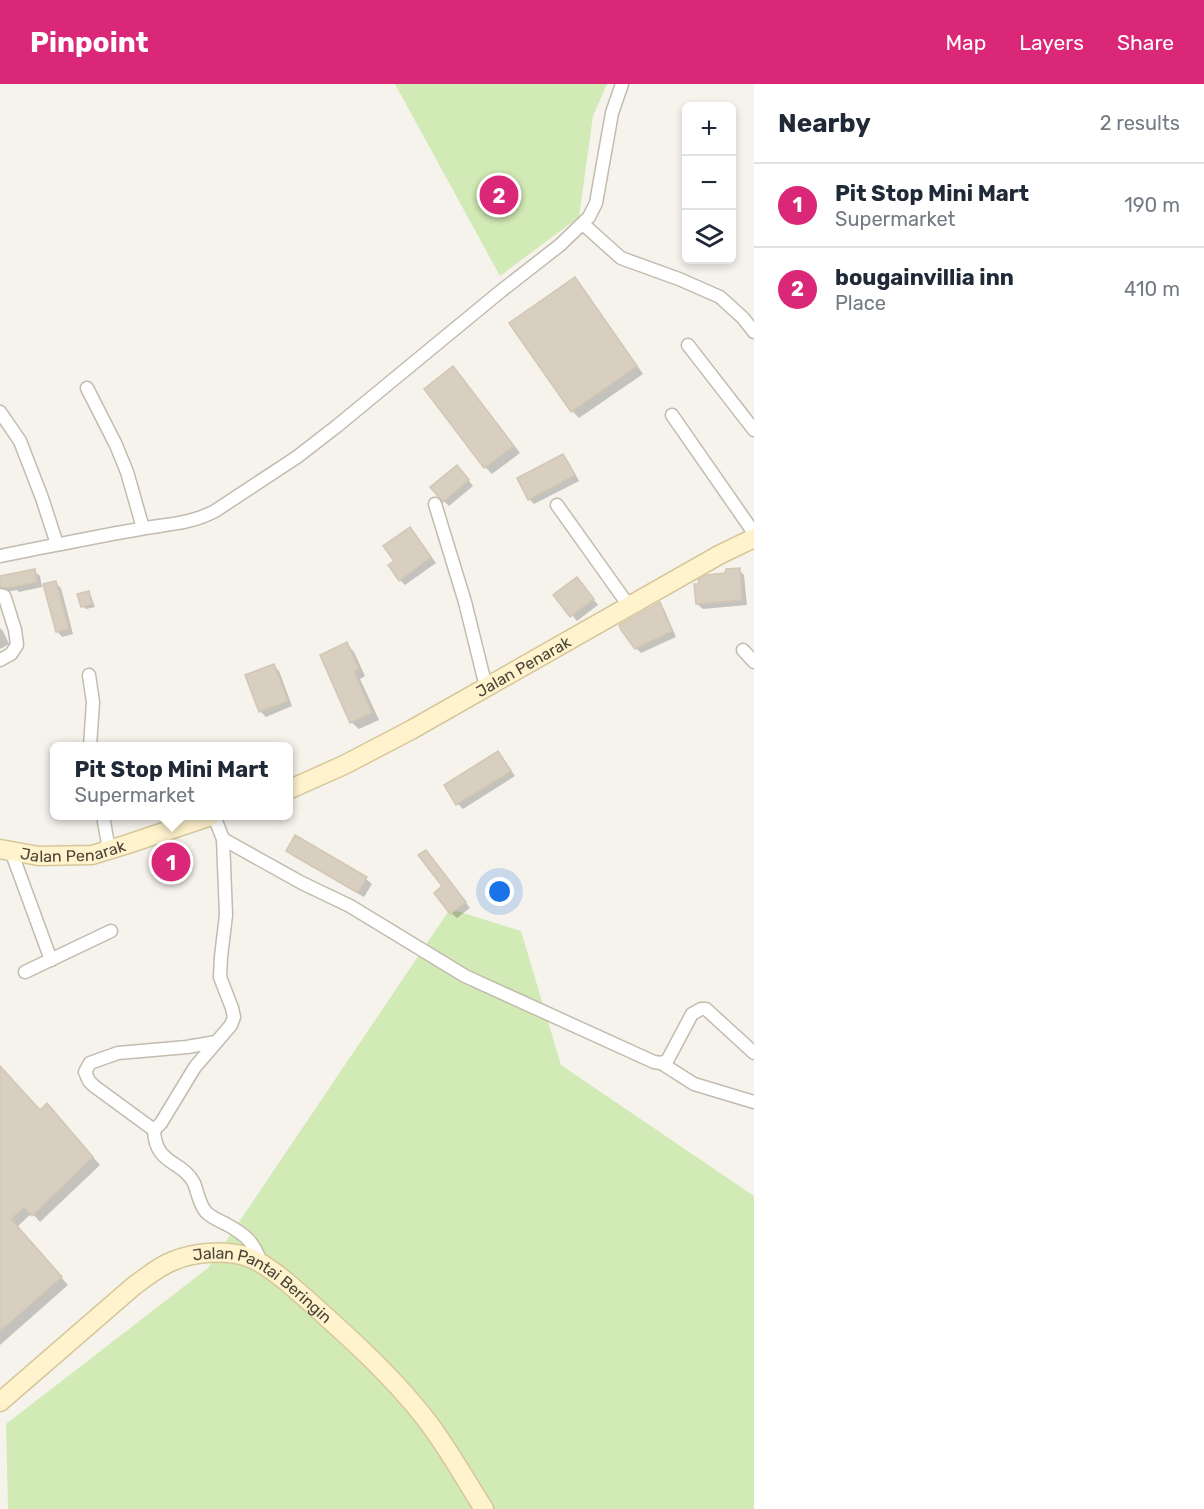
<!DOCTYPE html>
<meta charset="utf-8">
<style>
:root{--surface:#fff;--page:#f2f2f3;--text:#1f2937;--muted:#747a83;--line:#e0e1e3;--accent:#db2777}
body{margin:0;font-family:Rubik,sans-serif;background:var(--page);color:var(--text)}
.controls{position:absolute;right:18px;top:18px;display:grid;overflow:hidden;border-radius:9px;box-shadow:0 3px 9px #0003}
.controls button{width:54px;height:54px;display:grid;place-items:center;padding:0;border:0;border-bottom:2px solid var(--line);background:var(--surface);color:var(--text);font:30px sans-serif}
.you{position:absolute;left:500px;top:808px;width:21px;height:21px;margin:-15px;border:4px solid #fff;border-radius:50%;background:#1a73e8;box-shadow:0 0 0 9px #1a73e833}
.badge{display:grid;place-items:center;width:39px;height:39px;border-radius:50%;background:var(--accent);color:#fff;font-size:20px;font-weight:700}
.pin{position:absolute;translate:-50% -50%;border:3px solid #fff;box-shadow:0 2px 6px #0006}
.popup{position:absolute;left:50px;top:658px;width:243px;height:78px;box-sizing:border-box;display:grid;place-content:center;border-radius:9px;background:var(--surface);filter:drop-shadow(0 2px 4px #0005);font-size:20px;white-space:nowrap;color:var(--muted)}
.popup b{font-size:22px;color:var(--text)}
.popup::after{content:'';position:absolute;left:50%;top:100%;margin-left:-12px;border:12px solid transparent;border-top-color:var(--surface)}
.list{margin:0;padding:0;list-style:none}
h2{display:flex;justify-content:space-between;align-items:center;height:78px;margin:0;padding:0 24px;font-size:26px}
h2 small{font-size:20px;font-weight:400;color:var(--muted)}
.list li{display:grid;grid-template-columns:39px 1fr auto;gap:18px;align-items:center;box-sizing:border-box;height:84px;padding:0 24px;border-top:2px solid var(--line)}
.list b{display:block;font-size:22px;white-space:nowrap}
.list p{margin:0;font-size:20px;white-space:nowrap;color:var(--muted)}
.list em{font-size:20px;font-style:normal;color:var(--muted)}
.icon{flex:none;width:33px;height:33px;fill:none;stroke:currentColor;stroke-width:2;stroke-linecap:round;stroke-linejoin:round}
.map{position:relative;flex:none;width:754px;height:1425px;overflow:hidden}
header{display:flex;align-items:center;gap:36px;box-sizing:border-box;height:84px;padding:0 30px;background:var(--accent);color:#fff}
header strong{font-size:28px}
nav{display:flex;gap:33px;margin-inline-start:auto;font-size:21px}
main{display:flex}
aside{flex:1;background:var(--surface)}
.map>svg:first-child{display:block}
</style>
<header>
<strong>Pinpoint</strong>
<nav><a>Map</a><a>Layers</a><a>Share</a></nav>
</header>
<main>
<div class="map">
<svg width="754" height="1425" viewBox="0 0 754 1425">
<rect width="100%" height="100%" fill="#f6f3ec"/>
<!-- green -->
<g fill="#d2eab5">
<path d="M 395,0 L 607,0 L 593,32 L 579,133 L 500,192 Z"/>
<path d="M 450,825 L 521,847 L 561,981 L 754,1112 L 754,1425 L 8,1425 L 6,1340 L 208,1184 Z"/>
</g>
<!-- shadow -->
<g fill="#0003">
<path d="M 575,195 L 582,203 L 643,290 L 579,334 L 572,327 Z"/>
<path d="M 453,284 L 460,292 L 520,369 L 492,390 L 485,383 Z"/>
<path d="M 563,371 L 568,377 L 579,397 L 534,420 L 529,415 Z"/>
<path d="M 462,388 L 473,402 L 449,422 L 444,417 Z"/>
<path d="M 415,450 L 436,479 L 405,501 L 400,496 L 396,477 Z"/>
<path d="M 739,486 L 744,491 L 747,521 L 703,525 L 697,520 L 700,501 Z"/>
<path d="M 34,487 L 40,492 L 42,503 L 19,508 L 17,506 L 0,509 L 0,494 Z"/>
<path d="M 55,499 L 61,504 L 73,550 L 62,553 L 57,547 Z"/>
<path d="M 582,500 L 598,521 L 577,537 L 555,511 Z"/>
<path d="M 88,508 L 91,512 L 95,523 L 86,525 L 82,522 Z"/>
<path d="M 659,520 L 664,525 L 676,553 L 641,569 L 636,564 Z"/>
<path d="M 0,544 L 3,547 L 9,560 L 0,565 Z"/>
<path d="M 347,560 L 354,568 L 365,592 L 360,595 L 379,636 L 359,645 L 351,638 Z"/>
<path d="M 274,582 L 279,587 L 292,622 L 266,633 L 260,627 Z"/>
<path d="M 498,669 L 503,674 L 515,692 L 463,725 L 458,720 Z"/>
<path d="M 296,753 L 366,795 L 372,800 L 364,813 L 293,772 L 288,767 Z"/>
<path d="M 431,773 L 470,824 L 457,834 L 451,829 L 444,803 Z"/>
<path d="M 0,983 L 40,1027 L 54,1029 L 100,1081 L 40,1138 L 32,1129 L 17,1143 L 68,1201 L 0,1261 Z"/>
</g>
<!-- building -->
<g fill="#d8cfc1" stroke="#d3c7b4" stroke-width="1.5">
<path d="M 575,193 L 637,282 L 571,328 L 509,239 Z"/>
<path d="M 453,282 L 514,362 L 484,384 L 424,305 Z"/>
<path d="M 563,370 L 575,391 L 528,416 L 517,394 Z"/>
<path d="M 457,381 L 469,396 L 443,418 L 430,403 Z"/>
<path d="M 410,443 L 431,473 L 399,497 L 388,481 L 394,477 L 383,462 Z"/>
<path d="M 740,484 L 742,516 L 696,520 L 694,500 L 699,500 L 698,496 L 707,491 L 725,489 L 726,485 Z"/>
<path d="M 35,485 L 37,498 L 7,504 L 0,503 L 0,492 Z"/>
<path d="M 577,493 L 594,515 L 570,533 L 553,511 Z"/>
<path d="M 56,497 L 69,545 L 56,548 L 43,500 Z"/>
<path d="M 89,507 L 92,520 L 81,523 L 77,510 Z"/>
<path d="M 660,518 L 672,547 L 635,565 L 621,546 L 619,541 Z"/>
<path d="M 347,558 L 359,585 L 354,587 L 372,629 L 350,639 L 320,571 Z"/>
<path d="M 274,580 L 288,617 L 259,628 L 245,591 Z"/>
<path d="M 498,667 L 511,687 L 456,721 L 444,701 Z"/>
<path d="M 295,751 L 367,793 L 358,809 L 286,767 Z"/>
<path d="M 426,766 L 466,818 L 450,830 L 434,809 L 442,802 L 418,771 Z"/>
<path d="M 0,982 L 40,1026 L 47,1019 L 93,1073 L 32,1132 L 24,1123 L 11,1135 L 62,1193 L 0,1247 Z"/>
</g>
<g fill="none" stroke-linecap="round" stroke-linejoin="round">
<defs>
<g id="street">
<path d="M 583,140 L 621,174 L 679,195 L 720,213 L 743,234 L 754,248"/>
<path d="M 688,261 L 754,346"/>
<path d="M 87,304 L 116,361 L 127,388 L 143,444"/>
<path d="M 0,328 L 20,357 L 42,414 L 57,460"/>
<path d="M 672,331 L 754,449"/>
<path d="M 435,420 L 465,518 L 486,603"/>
<path d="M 557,421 L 629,522"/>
<path d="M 0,472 C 47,463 93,453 140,445 C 167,440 191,440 215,427 L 297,373 L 337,342 L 501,207 L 560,161 L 589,133 L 596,119 L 612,29 L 622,0"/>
<path d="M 0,511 L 4,512 L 5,514 L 15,546 L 17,561 L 11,570 L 0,576"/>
<path d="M 743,566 L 754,578"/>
<path d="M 89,591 L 93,618 L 90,662"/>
<path d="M 103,732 L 109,766"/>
<path d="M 214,732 L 223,755 L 226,831 L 221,873 L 220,893 L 232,924 L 234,933 L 231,941 L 195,983 L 161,1039 L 154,1046 C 155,1081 182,1076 194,1099 C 198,1109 199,1120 206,1128 C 212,1134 220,1137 226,1140 C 248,1152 253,1158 262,1180"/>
<path d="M 223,755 L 302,799 L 350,822 L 465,892 L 654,978 L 661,979 L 667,977 L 692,930 L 701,925 L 706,925 L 754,969"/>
<path d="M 11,767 L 51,876"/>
<path d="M 25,888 L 111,847"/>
<path d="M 661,979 L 694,1000 L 754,1018"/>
<path d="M 154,1046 L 94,1002 L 89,997 L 85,988 L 90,979 L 118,969 L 187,963 L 216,958"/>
</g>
<g id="secondary">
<path id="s1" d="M 288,706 L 344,681 L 411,646 L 719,471 L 754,454"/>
<path id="s2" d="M 0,765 L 39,772 L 92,771 L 128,760 L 211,732"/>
<path id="s3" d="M 0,1318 L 135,1201 C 147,1193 159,1182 173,1177 C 194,1168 223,1166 245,1172 C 266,1178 295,1205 312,1220 C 351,1255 391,1291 424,1333 C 447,1362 464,1394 484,1425"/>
</g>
</defs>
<!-- street casing -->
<use href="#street" stroke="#c2bbae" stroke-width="15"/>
<!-- secondary casing -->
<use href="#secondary" stroke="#d6c79b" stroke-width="21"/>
<!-- street -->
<use href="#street" stroke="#fff" stroke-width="12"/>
<!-- secondary -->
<use href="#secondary" stroke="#fff3cd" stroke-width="18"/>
</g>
<g text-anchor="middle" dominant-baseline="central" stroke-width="4.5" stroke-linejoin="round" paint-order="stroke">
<!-- street labels -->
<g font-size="16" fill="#4b4439" stroke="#fff">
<text stroke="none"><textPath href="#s1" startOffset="266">Jalan Penarak</textPath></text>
<text stroke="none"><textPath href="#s2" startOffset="74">Jalan Penarak</textPath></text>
<text stroke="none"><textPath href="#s3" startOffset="324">Jalan Pantai Beringin</textPath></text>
</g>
</g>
</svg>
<div class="controls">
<button>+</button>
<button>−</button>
<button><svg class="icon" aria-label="layers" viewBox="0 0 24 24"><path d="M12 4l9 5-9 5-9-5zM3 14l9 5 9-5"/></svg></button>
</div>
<div class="you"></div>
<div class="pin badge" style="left:171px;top:778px">1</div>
<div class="popup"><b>Pit Stop Mini Mart</b>Supermarket</div>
<div class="pin badge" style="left:499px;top:111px">2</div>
</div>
<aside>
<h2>Nearby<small>2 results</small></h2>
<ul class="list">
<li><span class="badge">1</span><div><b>Pit Stop Mini Mart</b><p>Supermarket</p></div><em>190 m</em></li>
<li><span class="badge">2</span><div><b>bougainvillia inn</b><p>Place</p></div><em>410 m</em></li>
</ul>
</aside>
</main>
